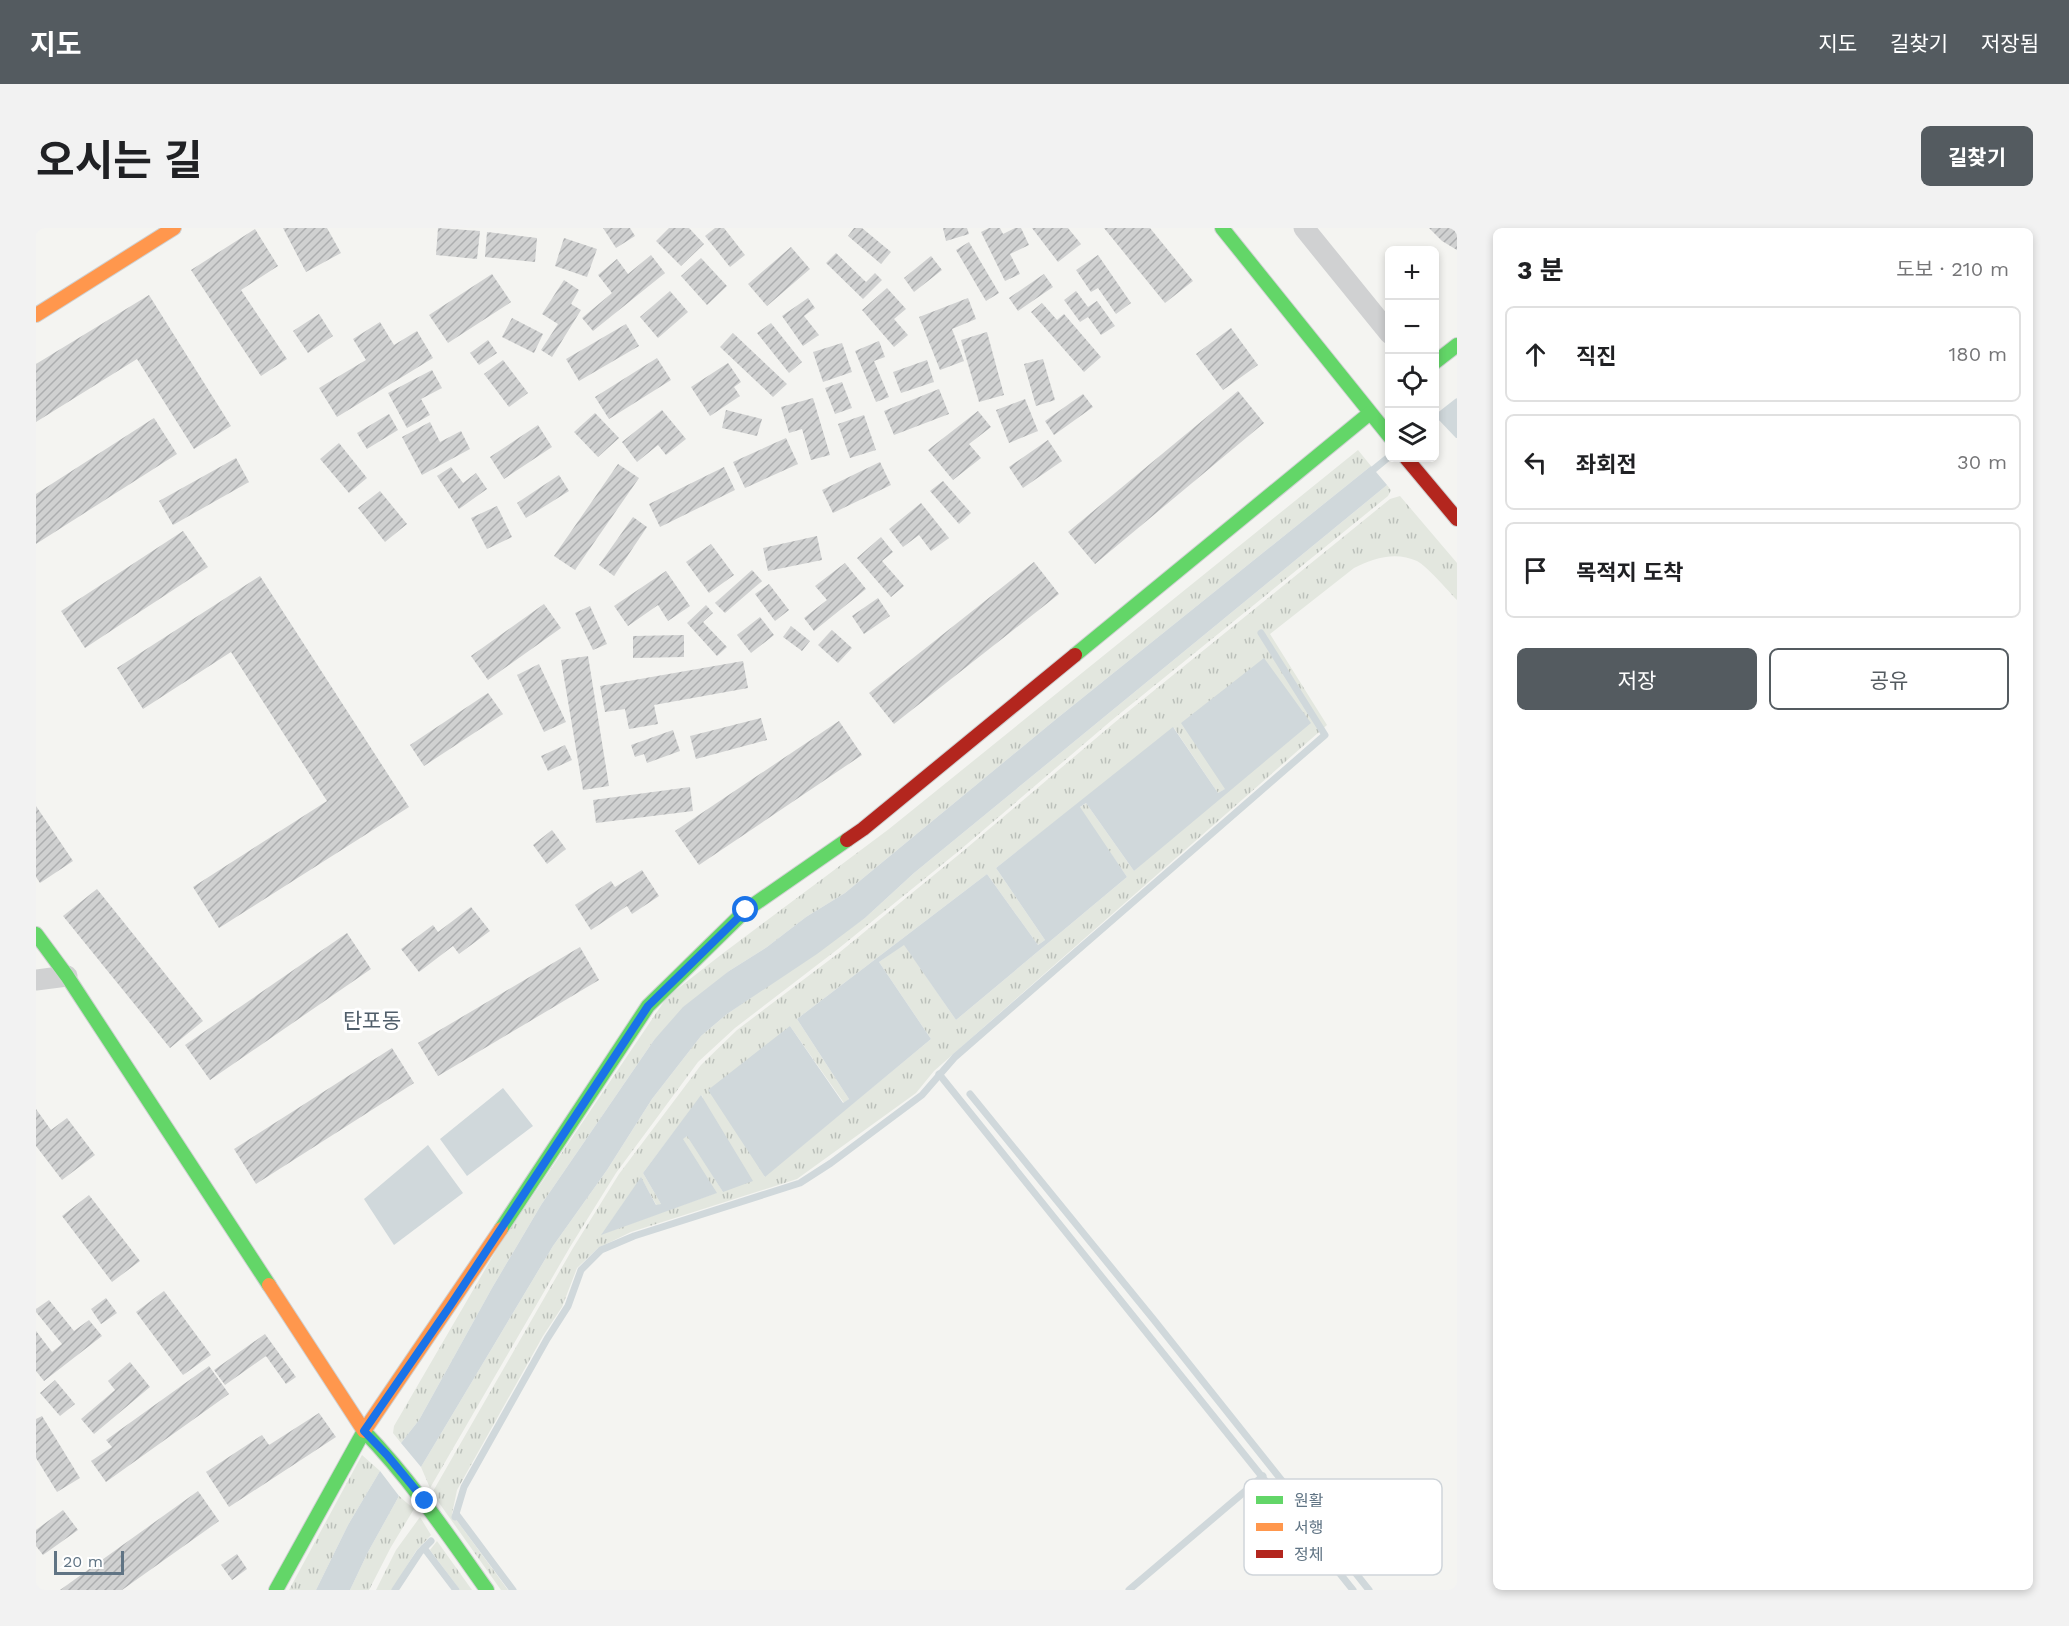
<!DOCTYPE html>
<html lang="ko">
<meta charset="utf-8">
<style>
:root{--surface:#fff;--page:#f2f2f2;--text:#202124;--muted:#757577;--line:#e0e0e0;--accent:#545b60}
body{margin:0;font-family:"Work Sans","Noto Sans KR",sans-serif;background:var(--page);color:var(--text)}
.controls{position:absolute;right:18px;top:18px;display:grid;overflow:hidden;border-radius:9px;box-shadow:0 3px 9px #0003}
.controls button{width:54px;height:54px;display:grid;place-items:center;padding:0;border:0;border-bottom:2px solid var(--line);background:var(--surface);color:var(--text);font:30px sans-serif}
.scale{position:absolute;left:18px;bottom:15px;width:70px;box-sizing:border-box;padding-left:6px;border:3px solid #607484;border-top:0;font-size:16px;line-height:21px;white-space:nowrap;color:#607484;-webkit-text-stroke:4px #fff;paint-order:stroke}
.stop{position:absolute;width:18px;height:18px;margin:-14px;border:4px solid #1a73e8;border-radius:50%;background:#fff}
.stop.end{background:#1a73e8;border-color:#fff;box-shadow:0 2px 6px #0008}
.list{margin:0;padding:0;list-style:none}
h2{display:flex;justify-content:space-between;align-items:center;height:78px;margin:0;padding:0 24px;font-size:26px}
h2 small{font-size:20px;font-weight:400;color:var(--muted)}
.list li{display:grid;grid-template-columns:39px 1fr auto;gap:18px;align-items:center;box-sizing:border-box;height:96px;margin:0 12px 12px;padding:0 12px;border:2px solid var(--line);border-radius:9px}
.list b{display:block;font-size:22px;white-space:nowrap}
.list em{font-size:20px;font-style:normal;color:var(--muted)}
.actions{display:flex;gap:12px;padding:18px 24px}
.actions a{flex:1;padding:14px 0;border:2px solid var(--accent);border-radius:9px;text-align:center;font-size:21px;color:var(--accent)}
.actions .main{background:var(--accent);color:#fff}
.icon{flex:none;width:33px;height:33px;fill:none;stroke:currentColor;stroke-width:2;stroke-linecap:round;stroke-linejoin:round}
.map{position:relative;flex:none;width:1421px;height:1362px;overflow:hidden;border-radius:9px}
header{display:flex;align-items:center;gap:36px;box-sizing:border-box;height:84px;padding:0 30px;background:var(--accent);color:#fff}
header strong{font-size:28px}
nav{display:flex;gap:33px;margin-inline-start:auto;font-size:21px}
.intro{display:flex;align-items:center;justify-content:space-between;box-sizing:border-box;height:144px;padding:0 36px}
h1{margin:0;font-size:42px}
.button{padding:15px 27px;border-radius:9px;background:var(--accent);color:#fff;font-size:21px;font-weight:700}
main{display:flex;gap:36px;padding:0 36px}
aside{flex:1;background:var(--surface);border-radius:9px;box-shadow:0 3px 9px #0003}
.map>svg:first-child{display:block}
</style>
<header>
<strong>지도</strong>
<nav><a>지도</a><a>길찾기</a><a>저장됨</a></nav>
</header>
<div class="intro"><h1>오시는 길</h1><a class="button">길찾기</a></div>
<main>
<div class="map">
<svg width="1421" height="1362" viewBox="0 0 1421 1362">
<defs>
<pattern id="grass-tufts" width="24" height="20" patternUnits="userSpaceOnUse" patternTransform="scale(1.5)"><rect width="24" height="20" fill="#e3e7df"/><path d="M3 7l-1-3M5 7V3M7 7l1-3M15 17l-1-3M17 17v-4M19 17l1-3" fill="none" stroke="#bbc0ba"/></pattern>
<pattern id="building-hatch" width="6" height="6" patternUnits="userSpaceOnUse" patternTransform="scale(1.5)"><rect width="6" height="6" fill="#d0d1d1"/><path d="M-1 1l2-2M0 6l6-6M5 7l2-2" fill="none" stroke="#acaeaf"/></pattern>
</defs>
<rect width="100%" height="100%" fill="#f4f4f1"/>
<!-- grass -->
<g fill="url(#grass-tufts)" fill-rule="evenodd">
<path d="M 1322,222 L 1335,238 L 1019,492 L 809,665 L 770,689 L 731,719 L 693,743 L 618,812 L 505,977 L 456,1060 L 383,1192 L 365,1215 L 357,1205 L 358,1198 L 461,1021 L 631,769 L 686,726 L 853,601 Z"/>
<path d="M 1351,257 L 1355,262 L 1352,268 L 1076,492 L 924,622 L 802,721 L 699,800 L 662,834 L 580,945 L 534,1019 L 394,1260 L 385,1239 L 517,1018 L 571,942 L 616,871 L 665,808 L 691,786 L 829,690 L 878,645 Z"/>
<path d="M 1364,268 L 1421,335 L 1421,372 C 1412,363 1391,338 1381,333 C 1360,323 1337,330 1318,340 L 1234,406 L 1291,497 L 898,843 L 880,865 L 761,951 L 595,1004 L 562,1020 L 541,1040 L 526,1079 L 507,1108 L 421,1262 L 416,1286 L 472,1362 L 465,1362 L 396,1265 L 537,1020 L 583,946 L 665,837 L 701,802 L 804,724 L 926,624 L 1078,495 L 1354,271 ZM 1138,500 L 1182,565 L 1190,561 L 1098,643 L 1050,575 L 1043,580 L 1091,649 L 920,792 L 868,716 L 843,734 L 895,811 L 728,949 L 754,798 L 808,875 L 813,871 L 761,791 L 951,646 L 1002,717 L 1009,712 L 960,640 ZM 666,867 L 687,964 L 652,907 L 646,911 L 680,965 L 566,1006 L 605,950 L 621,978 L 625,976 L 607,945 Z"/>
<path d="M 326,1227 L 344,1243 L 312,1297 L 280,1362 L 253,1362 Z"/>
<path d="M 363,1268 L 378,1281 L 355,1319 L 333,1362 L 314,1362 L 332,1324 Z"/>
<path d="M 384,1289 L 395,1307 L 380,1323 L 356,1362 L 340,1362 L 360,1322 Z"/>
<path d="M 401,1313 L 436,1362 L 424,1362 L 394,1322 Z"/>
</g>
<!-- water -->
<g fill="#d0d8db">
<path d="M 1421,173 L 1421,210 L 1420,210 L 1401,190 Z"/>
<path d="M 1335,238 L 1351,257 L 878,645 L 829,690 L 781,726 L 691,786 L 665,808 L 616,871 L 571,942 L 517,1018 L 385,1239 L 365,1215 L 383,1192 L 456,1060 L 505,977 L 618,812 L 647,779 L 693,743 L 731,719 L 770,689 L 809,665 L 1019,492 Z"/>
<path d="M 1228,430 L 1275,495 L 1098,643 L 1050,575 L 1044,579 L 1091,649 L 920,792 L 868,717 L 843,734 L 895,811 L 729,949 L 672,862 L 754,798 L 807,875 L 813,871 L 761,791 L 951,646 L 1002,717 L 1009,712 L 960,640 L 1137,499 L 1182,565 L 1189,561 L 1145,495 Z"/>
<path d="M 467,860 L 497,898 L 431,948 L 404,911 Z"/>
<path d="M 665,867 L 717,953 L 687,964 L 651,908 L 647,911 L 681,965 L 565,1007 L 605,949 L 620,977 L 625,976 L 607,945 Z"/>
<path d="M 392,917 L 427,965 L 358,1017 L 328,971 Z"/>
<path d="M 344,1243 L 363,1268 L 332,1324 L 314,1362 L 280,1362 L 312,1297 Z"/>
</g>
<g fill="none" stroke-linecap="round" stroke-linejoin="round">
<!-- stream -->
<g stroke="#d0d8db" stroke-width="7">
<path d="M 1398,192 L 1421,174"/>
<path d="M 1332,246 L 1354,228"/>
<path d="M 903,846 L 1317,1362"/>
<path d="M 934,866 L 1118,1092 L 1333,1362"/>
<path d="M 421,1287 L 477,1362"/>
<path d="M 419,1289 L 428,1259 L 511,1111 L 532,1078 L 545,1042 L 565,1022 L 598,1008 L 764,955 L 795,935 L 886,867 L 919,829 L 1289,507 L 1225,405"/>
<path d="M 388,1320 L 420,1362"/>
<path d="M 359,1362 L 384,1324 L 395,1313"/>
<path d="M 1093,1362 L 1227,1248"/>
</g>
</g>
<!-- building -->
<g fill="url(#building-hatch)">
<path d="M 247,0 L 291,0 L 305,25 L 270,44 Z"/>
<path d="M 402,0 L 444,3 L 441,31 L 400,27 Z"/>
<path d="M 567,0 L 594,0 L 599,8 L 580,20 Z"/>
<path d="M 633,0 L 653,0 L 668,16 L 645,38 L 620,13 Z"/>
<path d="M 679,0 L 688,0 L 709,27 L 694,39 L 669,8 Z"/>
<path d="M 818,0 L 826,0 L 855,24 L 845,36 L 812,8 Z"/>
<path d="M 907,0 L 931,0 L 933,6 L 910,13 Z"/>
<path d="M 953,0 L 964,0 L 967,6 L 979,0 L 985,0 L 993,17 L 974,26 L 984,46 L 969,53 L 945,4 Z"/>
<path d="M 996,0 L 1032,0 L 1045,16 L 1022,34 Z"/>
<path d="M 1068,0 L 1114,0 L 1157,53 L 1129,75 Z"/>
<path d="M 1393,0 L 1421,0 L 1421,22 L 1406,13 Z"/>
<path d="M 219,1 L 242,38 L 205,62 L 251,131 L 225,148 L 155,42 Z"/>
<path d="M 451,4 L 501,10 L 499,34 L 449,29 Z"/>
<path d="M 528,10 L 561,21 L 551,49 L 519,38 Z"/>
<path d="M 933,14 L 963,65 L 950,73 L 920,22 Z"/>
<path d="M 755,19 L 774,41 L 731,78 L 712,56 Z"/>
<path d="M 800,25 L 830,54 L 839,45 L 846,52 L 827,71 L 790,35 Z"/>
<path d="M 615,27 L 629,45 L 557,103 L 546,90 L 576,65 L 562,47 L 581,31 L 592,46 Z"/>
<path d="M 1062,27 L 1095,75 L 1080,86 L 1062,60 L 1055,64 L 1040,42 Z"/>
<path d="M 895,28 L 906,42 L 878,64 L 868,50 Z"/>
<path d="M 665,30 L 691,58 L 671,77 L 645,48 Z"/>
<path d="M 456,46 L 475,74 L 412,115 L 393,87 Z"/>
<path d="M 1008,46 L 1017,59 L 982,83 L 973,70 Z"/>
<path d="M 528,52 L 543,62 L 535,76 L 545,82 L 516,129 L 505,122 L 522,96 L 506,86 Z"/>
<path d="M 851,60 L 870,81 L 858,91 L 872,107 L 858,119 L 826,82 Z"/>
<path d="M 634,63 L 652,84 L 622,110 L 604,89 Z"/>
<path d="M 1040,63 L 1052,79 L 1061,73 L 1079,98 L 1065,107 L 1052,89 L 1044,94 L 1028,72 Z"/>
<path d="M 113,67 L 195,198 L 158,221 L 101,131 L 0,194 L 0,136 Z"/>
<path d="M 772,70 L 779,80 L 768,88 L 783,107 L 767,118 L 746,88 Z"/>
<path d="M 932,70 L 940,91 L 916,101 L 928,133 L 904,142 L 883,89 Z"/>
<path d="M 1006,75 L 1021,92 L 1028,86 L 1065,129 L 1048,144 L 995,84 Z"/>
<path d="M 283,86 L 297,108 L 272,125 L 257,103 Z"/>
<path d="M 476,90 L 507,106 L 498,125 L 466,109 Z"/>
<path d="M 344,94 L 358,117 L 381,103 L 397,130 L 301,189 L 283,160 L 330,132 L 317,111 Z"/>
<path d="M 735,95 L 766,134 L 753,145 L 721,105 Z"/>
<path d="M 590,96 L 603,118 L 543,153 L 530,131 Z"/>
<path d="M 1195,100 L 1222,137 L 1187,162 L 1160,126 Z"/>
<path d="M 951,104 L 968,167 L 943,174 L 925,112 Z"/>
<path d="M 697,105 L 751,156 L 737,169 L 684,119 Z"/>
<path d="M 452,112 L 461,125 L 443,137 L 434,125 Z"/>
<path d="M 843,113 L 849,129 L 838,133 L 853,169 L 840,174 L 819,123 Z"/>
<path d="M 806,115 L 816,144 L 787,154 L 777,124 Z"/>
<path d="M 621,130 L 635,152 L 573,191 L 559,169 Z"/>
<path d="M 1007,131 L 1019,172 L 1000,178 L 988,136 Z"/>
<path d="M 467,132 L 492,165 L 473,179 L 448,146 Z"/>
<path d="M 891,132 L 898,154 L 865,165 L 857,144 Z"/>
<path d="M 692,135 L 705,154 L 698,159 L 704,168 L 674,188 L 655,159 Z"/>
<path d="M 396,142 L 406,160 L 385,171 L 394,187 L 371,200 L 352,165 Z"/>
<path d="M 806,154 L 816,180 L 799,186 L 789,160 Z"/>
<path d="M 903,161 L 913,186 L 858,207 L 848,183 Z"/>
<path d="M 1202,163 L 1228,195 L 1059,336 L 1032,304 Z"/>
<path d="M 1047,166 L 1057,179 L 1018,207 L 1009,193 Z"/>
<path d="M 777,170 L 794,227 L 775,232 L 766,201 L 753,205 L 745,179 Z"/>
<path d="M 989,171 L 1002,203 L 973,215 L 960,182 Z"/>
<path d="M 626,182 L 650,211 L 630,227 L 622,217 L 601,234 L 586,214 Z"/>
<path d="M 690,182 L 726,191 L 721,208 L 686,200 Z"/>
<path d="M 942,183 L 955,199 L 933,216 L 945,230 L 917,252 L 892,222 Z"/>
<path d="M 559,185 L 583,210 L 562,229 L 538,204 Z"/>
<path d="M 353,186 L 362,202 L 331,221 L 321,205 Z"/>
<path d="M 828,187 L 840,222 L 814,230 L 802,196 Z"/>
<path d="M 118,190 L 141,226 L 0,316 L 0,266 Z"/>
<path d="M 394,194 L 404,214 L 425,203 L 434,221 L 386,247 L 366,209 Z"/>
<path d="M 502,197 L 516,219 L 468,251 L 454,229 Z"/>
<path d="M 750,210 L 762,236 L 709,260 L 697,234 Z"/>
<path d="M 1012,212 L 1026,233 L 987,260 L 973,239 Z"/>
<path d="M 303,215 L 331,250 L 313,265 L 284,231 Z"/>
<path d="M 200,230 L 213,254 L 137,297 L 123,273 Z"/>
<path d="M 844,234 L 855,257 L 797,285 L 786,262 Z"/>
<path d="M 582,236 L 603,250 L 539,342 L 518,328 Z"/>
<path d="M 415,239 L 427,255 L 440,245 L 451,261 L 423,281 L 401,248 Z"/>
<path d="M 688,239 L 699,262 L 624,299 L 613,276 Z"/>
<path d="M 523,247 L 533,263 L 490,290 L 481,275 Z"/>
<path d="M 907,253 L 935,285 L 923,296 L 894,263 Z"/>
<path d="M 344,263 L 371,296 L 349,314 L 322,280 Z"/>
<path d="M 885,275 L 913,310 L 895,323 L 883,307 L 867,319 L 853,301 Z"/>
<path d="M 461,278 L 476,309 L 451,321 L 435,290 Z"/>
<path d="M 597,289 L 611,299 L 578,348 L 563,337 Z"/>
<path d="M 147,303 L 172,339 L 49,420 L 25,383 Z"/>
<path d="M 781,308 L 786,332 L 732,343 L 727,320 Z"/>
<path d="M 845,309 L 857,324 L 846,333 L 868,358 L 855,369 L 821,330 Z"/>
<path d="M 675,316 L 698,347 L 673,365 L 650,334 Z"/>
<path d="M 998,334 L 1023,366 L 858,496 L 833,465 Z"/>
<path d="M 809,335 L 830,361 L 778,403 L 768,390 L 791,372 L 779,358 Z"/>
<path d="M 716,342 L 726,353 L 689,385 L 679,375 Z"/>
<path d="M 630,343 L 654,378 L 632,393 L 622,377 L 592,398 L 578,378 Z"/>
<path d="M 224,348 L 373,579 L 183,700 L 157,659 L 291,573 L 195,424 L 107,481 L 81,440 Z"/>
<path d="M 733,356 L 753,382 L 739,393 L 719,366 Z"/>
<path d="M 842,370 L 854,388 L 828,406 L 816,388 Z"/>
<path d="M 508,376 L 525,400 L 452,452 L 435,428 Z"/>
<path d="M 670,377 L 677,385 L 667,394 L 691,419 L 681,428 L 651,395 Z"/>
<path d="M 554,378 L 571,416 L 557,422 L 539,385 Z"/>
<path d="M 724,389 L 738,407 L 715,425 L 701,407 Z"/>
<path d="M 755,398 L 774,413 L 766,423 L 747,409 Z"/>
<path d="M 796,402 L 816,420 L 802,435 L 782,417 Z"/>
<path d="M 648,407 L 648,429 L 597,430 L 597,408 Z"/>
<path d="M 552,428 L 573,558 L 547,562 L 525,432 Z"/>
<path d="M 707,433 L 712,460 L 618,477 L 622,496 L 593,501 L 589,481 L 569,484 L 564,458 Z"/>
<path d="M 503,436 L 530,494 L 508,504 L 481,447 Z"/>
<path d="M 452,465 L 467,486 L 388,538 L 374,517 Z"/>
<path d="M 725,490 L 731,512 L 660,531 L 654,508 Z"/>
<path d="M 803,493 L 826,527 L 663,637 L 639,603 Z"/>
<path d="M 637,502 L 644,523 L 611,535 L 608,526 L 599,529 L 595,517 Z"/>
<path d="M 529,517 L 536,532 L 512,543 L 505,528 Z"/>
<path d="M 654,559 L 657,583 L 560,595 L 557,572 Z"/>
<path d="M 0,578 L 37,633 L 4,655 L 0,649 Z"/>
<path d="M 516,602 L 530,621 L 511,636 L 497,617 Z"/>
<path d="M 606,642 L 623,668 L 596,686 L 591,678 L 555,702 L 539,677 L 575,653 L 579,659 Z"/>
<path d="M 61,661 L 167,793 L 134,820 L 27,688 Z"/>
<path d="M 435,679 L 454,703 L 423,726 L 417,718 L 383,744 L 365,721 L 397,697 L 402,704 Z"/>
<path d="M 311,705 L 335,741 L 174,852 L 149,817 Z"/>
<path d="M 544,719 L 563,752 L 402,848 L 382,815 Z"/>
<path d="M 356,820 L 378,855 L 220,956 L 198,921 Z"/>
<path d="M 0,881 L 15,902 L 31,890 L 59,927 L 26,952 L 0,918 Z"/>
<path d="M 53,967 L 104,1033 L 76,1054 L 26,988 Z"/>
<path d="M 128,1063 L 175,1127 L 147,1147 L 100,1084 Z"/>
<path d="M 70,1070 L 81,1085 L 65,1096 L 55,1081 Z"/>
<path d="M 13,1072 L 38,1103 L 53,1092 L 66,1108 L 8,1153 L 0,1143 L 0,1103 L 16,1124 L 26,1116 L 0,1084 L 0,1081 Z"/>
<path d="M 229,1106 L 260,1149 L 250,1156 L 230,1128 L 189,1157 L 178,1142 Z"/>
<path d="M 94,1134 L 114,1159 L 58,1206 L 45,1191 L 79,1162 L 72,1153 Z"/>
<path d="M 173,1138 L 193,1166 L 70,1254 L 55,1233 L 76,1219 L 70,1212 Z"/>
<path d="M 19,1152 L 39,1176 L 24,1188 L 4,1165 Z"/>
<path d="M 283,1185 L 300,1209 L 193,1279 L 170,1244 L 226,1207 L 233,1217 Z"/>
<path d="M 6,1188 L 44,1250 L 21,1264 L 0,1230 L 0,1191 Z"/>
<path d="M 162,1263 L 183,1293 L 86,1362 L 24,1362 Z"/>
<path d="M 27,1282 L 42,1302 L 7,1327 L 0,1318 L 0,1302 Z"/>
<path d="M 201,1326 L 211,1341 L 196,1352 L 185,1337 Z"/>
</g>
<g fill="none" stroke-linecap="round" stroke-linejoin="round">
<defs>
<g id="fast">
<path d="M 1186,0 L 1354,209"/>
<path d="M 1398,135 L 1421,117"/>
<path d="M 1039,427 L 1334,185"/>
<path d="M 0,706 L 31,748 L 233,1057"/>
<path d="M 465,1001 L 612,778 L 710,682 L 811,612"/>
<path d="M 240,1362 L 328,1203 C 375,1252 412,1307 451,1362"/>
</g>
<g id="slow">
<path d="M 0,87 L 138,0"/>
<path d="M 233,1057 L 328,1203 L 465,1001"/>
</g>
<g id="jam">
<path d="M 1370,230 L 1421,291"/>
<path d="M 811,612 L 827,601 L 1039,427"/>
</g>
</defs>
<!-- fast casing -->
<use href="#fast" stroke="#cfd1d2" stroke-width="16"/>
<!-- slow casing -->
<use href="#slow" stroke="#cfd1d2" stroke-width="16"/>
<!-- jam casing -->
<use href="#jam" stroke="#cfd1d2" stroke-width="16"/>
<!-- street -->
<g stroke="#d0d1d2" stroke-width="21">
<path d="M 1268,0 L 1354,106"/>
<path d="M 0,752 L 31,748"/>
</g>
<!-- fast -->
<use href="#fast" stroke="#63d668" stroke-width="14"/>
<!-- slow -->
<use href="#slow" stroke="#ff974d" stroke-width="14"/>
<!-- jam -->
<use href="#jam" stroke="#b3261e" stroke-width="14"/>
</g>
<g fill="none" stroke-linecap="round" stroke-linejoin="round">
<!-- route -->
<path stroke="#1a73e8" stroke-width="8" d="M 389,1273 L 351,1227 L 328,1203 L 414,1078 L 612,778 L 710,682"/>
</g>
<g text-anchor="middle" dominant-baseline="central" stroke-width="6" stroke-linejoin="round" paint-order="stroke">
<!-- quarter labels -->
<g font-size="21" fill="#4f5d69" stroke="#fff">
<text x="336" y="792">탄포동</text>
</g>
</g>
<!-- legend -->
<rect x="1208" y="1251" width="198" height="96" rx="9" fill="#fff" stroke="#cfd5da" stroke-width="1.5"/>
<rect x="1220" y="1268" width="27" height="8" fill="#63d668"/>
<rect x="1220" y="1295" width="27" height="8" fill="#ff974d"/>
<rect x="1220" y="1322" width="27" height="8" fill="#b3261e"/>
<g font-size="16" fill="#607484">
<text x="1258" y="1278">원활</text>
<text x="1258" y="1305">서행</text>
<text x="1258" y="1332">정체</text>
</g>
</svg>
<div class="controls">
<button>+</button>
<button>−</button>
<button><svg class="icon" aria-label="locate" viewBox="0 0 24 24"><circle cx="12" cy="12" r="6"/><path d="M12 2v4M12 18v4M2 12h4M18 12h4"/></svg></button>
<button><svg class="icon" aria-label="layers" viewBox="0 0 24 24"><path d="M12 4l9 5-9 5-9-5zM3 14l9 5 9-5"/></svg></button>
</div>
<div class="scale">20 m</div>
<div class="stop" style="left:710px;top:682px"></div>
<div class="stop end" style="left:389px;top:1273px"></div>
</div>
<aside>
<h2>3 분<small>도보 · 210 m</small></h2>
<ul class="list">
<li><svg class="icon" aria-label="ahead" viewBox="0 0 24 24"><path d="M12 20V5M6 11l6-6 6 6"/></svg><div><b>직진</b></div><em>180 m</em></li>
<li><svg class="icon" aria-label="left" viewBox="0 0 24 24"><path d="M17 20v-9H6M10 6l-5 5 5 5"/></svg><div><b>좌회전</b></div><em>30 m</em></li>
<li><svg class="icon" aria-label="arrive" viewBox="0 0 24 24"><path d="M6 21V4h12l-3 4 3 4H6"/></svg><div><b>목적지 도착</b></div></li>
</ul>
<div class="actions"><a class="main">저장</a><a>공유</a></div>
</aside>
</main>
